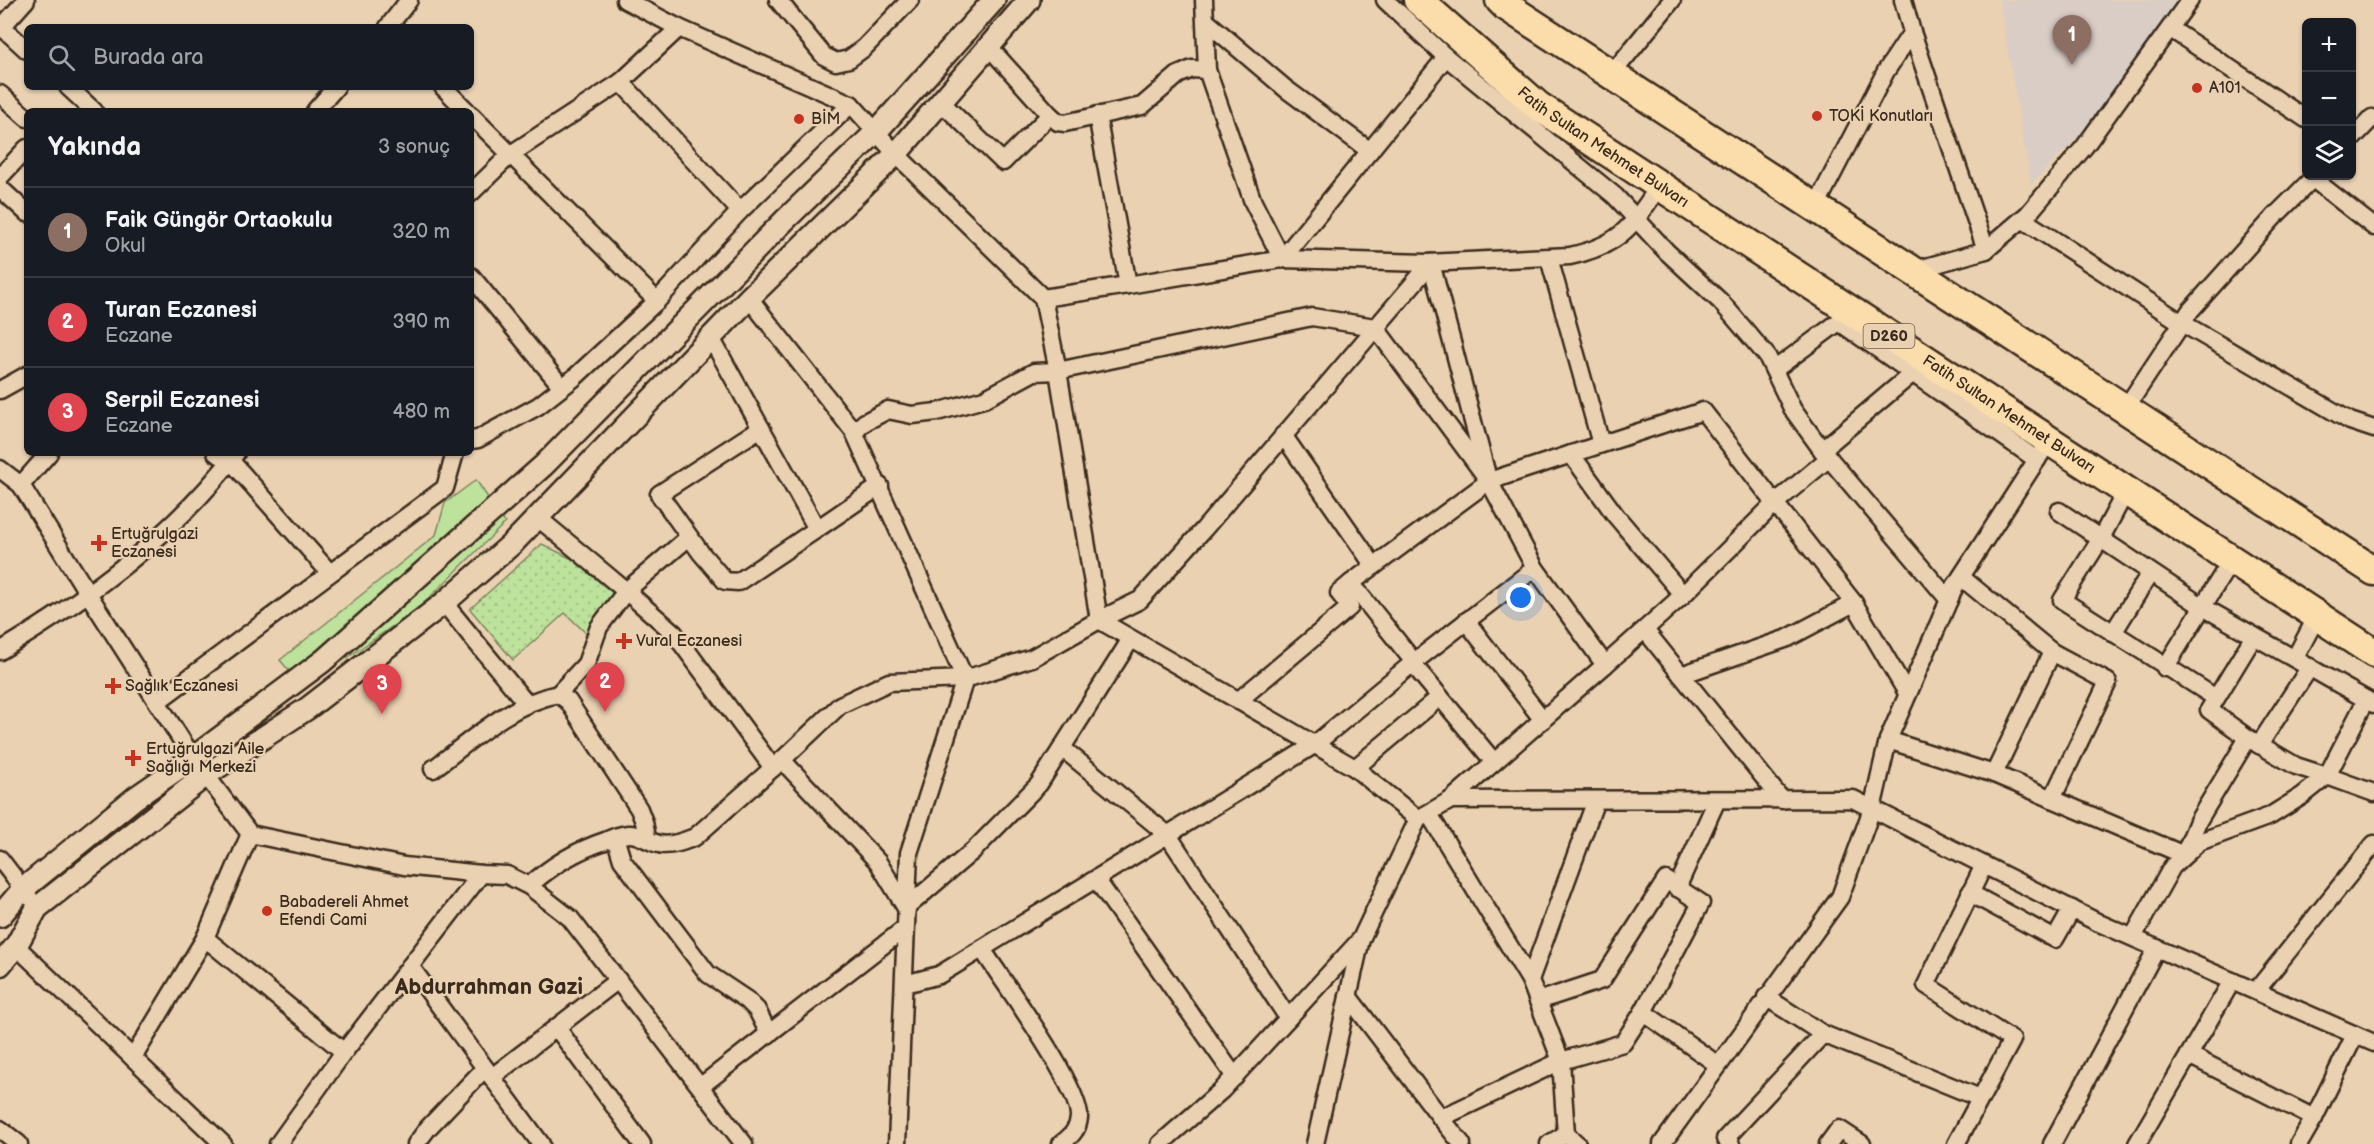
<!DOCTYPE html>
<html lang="tr">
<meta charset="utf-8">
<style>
:root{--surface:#171b24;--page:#20242c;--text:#f1f3f6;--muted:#9ea1a6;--line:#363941;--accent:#2563eb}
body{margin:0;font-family:"Balsamiq Sans",sans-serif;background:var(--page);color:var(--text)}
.controls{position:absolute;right:18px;top:18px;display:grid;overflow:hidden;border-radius:9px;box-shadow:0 2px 4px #0004}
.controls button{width:54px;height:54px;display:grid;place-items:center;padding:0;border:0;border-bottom:2px solid var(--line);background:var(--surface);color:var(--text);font:30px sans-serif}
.you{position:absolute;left:1521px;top:598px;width:21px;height:21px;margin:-15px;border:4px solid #fff;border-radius:50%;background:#1a73e8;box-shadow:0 0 0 9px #1a73e833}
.badge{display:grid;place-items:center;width:39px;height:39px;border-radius:50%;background:var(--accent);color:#fff;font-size:20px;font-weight:700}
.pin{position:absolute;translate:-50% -50px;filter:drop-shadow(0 2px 3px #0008)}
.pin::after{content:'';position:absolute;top:32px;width:21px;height:18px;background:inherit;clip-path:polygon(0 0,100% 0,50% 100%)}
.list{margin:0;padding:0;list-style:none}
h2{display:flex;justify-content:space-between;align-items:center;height:78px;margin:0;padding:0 24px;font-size:26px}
h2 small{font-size:20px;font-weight:400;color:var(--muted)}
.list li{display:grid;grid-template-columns:39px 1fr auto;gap:18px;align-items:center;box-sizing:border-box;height:90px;padding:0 24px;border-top:2px solid var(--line)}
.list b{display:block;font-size:22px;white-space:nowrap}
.list p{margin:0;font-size:20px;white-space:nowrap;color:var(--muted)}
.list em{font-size:20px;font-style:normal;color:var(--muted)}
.icon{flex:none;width:33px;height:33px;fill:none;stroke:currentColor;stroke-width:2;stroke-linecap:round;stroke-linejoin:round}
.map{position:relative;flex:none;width:2374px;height:1144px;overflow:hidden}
.search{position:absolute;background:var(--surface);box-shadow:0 2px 4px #0004;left:24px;top:24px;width:450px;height:66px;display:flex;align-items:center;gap:15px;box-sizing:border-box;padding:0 21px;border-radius:9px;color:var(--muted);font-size:22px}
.panel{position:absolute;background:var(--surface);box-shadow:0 2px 4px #0004;left:24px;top:108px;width:450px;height:348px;border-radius:9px}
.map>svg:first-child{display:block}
</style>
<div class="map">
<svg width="2374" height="1144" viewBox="0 0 2374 1144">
<defs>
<pattern id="park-dots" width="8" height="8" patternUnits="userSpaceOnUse" patternTransform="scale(1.5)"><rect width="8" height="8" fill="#bde29c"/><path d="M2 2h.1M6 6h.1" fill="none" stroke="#a3c286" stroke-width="1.8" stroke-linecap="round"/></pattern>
</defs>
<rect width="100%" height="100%" fill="#ead1b2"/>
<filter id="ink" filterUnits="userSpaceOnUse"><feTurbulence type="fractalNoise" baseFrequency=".0167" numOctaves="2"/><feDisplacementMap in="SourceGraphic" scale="12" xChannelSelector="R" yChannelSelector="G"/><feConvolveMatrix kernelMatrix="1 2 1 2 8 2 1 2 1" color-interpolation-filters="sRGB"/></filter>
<g filter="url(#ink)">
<!-- built -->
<path fill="#dacdc6" d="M 1999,0 L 2182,0 L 2086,129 L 2031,184 Z"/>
<!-- grass -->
<path fill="#bde29c" stroke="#7c865d" stroke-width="1.5" d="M 476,480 L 505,523 L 420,607 L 304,688 L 280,660 L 436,535 L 445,503 Z"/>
<!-- park -->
<path fill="url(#park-dots)" stroke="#7c865d" stroke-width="1.5" d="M 542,544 L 572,559 L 615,595 L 588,635 L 565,613 L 513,660 L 470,609 Z"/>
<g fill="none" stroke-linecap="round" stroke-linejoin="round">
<defs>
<g id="minor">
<path d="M 778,0 L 824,56 L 836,62 L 849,59 L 864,48 L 910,0"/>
<path d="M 1204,0 L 1207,70 L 1253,202 L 1282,259"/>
<path d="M 1385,0 L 1446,57 L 1615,196 L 1666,251 L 1721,302 L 1767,356 L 1793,410 L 1822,450 L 1949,600"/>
<path d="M 1206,21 L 1286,89 L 1370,151"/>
<path d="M 2,27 L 27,50"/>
<path d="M 388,27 L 409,0"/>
<path d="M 0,29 L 26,0"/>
<path d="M 2171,29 L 2306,119"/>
<path d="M 1912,32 L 1986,250 L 1912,271"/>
<path d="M 989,47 L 1050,115 L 1058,122 L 1065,123 L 1142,106 L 1178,75 L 1192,69 L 1207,70"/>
<path d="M 1611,75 L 1672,0"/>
<path d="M 621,82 L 740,211"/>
<path d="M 68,87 L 94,111"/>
<path d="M 443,87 L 467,111"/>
<path d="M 0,94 L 27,118"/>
<path d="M 941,102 L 1003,162 L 1050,115"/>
<path d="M 851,104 L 896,154 L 1043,298 L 1058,371 L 1099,620 L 1355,768 L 1418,819 L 1451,800 L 1853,799 L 2099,923 L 2374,1043"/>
<path d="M 315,111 L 336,87"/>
<path d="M 471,115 L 657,301"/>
<path d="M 1097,115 L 1128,285 L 1282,259 L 1427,263 L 1570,256 C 1621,245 1632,226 1660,185"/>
<path d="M 2352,139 L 2372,118 L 2374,119"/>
<path d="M 0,177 L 27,148"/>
<path d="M 2312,178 L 2374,227"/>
<path d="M 0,188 L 27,213"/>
<path d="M 471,193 L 511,154 L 621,82 L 679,28"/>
<path d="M 1816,206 L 1886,71 L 1912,32 L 1903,0"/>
<path d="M 2022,219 L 2182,323 L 2350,421 L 2374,429"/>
<path d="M 1986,250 L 2028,214 L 2085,146 L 2190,0"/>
<path d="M 1549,258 L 1601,444"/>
<path d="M 1282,259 L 1446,57"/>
<path d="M 1431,263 L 1486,471"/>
<path d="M 471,276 L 562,387"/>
<path d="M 749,298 L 854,432 L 965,679 L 909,853 L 897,1144"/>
<path d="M 1043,298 L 1128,285"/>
<path d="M 1839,322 L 2037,460"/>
<path d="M 711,338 L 817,529 L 880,486"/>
<path d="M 1774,370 L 1848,315"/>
<path d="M 0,390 L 27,375"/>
<path d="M 2125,409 L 2190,311 L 2274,217 L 2315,176"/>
<path d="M 761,428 L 659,494 L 701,553 L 725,581 L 738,582 L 817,529"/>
<path d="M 854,432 L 865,422 L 888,410 L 912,415 L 937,412 L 984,399 L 1034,372 L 1058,371 L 1312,317 L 1375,327 L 1489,481 L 1535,568 L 1605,665 L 1683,595 L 1775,503 L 1854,603 L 1907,693"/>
<path d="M 1283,435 L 1374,566"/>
<path d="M 471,440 L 478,439 L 538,406 L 574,378 L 657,301 L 740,211 L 851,104 L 679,28 L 625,0"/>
<path d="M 1822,450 L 1920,367"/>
<path d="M 216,453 L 231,461 L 330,573"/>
<path d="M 1571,454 L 1616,516 L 1683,595"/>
<path d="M 0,469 L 21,485 L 87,592 L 193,758 L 250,834 L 404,866 L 481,874 L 507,875 L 529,886 L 570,918 L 744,1144"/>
<path d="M 21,485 L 49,453"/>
<path d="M 2126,491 L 2100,540 L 2062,600 L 2216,698"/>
<path d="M 2059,511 L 2203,607 L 2374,704"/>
<path d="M 537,517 L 626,591 L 674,633 L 773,768"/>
<path d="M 1961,577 L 2052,652 L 2108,682 L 2052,799"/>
<path d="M 444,603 L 526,703"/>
<path d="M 1466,621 L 1543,720"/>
<path d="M 1645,630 L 1782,800"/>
<path d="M 2113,633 L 2150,573"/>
<path d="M 2254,636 L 2209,710 L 2248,738 L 2296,766 L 2327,776 L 2366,700"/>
<path d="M 0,651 C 84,601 178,532 236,453"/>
<path d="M 2295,658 L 2317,616"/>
<path d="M 1414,662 L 1535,568"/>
<path d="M 1412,663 L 1494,762"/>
<path d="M 2165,668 L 2232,559"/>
<path d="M 1681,675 L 1788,638 L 1854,603"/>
<path d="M 558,694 L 586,664 L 599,627 L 626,591 L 689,537"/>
<path d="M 158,701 L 445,488 L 455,453"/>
<path d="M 1238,701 L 1350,607 L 1339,593 L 1351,583"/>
<path d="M 1888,740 L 1994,774 L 2184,855 L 2198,821 L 2248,738"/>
<path d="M 2259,745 L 2310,667"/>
<path d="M 1062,748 L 1168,835 L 1288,1018"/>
<path d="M 782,760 L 878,862 L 906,908 L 974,850 L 1039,784 L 1131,639"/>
<path d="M 1355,768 L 1440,697"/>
<path d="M 433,769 C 472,740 509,704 558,694 L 568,701 L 639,809 L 644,822 L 647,838"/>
<path d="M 1994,774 L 2052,652"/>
<path d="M 1451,800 L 1605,665"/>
<path d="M 1596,800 L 1530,980 L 1561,1061 L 1623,1043 L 1643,1012 L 1718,1065"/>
<path d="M 1429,814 L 1530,980"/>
<path d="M 615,837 L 622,860 L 708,974 L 747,1000 L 757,1010 L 769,1034"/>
<path d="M 0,859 L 29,897"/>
<path d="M 1096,879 L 1235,1077"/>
<path d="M 529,886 C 552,865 575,851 605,841 C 612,838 620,835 628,834 C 639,833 648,842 659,844 C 670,847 685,841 695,837 L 782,760 L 840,705 L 889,682 L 965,679 L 1032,658 L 1099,620 L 1140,600 L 1204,529 L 1431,263"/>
<path d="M 1677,888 L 1717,800"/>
<path d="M 1970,893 L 2055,939 L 2072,909"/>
<path d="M 2133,937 L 2172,867 L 2199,842 L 2270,816 L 2302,796 L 2327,776 L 2374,793"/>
<path d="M 205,938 L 344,1052"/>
<path d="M 16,946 L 133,1058"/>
<path d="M 982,949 C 1002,980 1081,1087 1079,1118 C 1078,1130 1070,1137 1061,1144"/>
<path d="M 410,966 L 541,1144"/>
<path d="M 905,984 L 939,975 L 1314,745 L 1414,662 L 1351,583 L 1489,481 L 1703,411 L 1775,503 L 1829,458"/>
<path d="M 2256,991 L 2374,844"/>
<path d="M 1348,996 L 1441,1118 L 1561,1061 L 1566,1134 L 1549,1144"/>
<path d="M 1766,997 L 1823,1034 L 1980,1098"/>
<path d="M 1538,1001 L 1602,980 L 1666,880 L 1701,903 L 1643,1012"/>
<path d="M 557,1028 L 642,1144"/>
<path d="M 2189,1055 L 2314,1118"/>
<path d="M 492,1077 L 618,980"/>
<path d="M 701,1086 L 904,929"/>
<path d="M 1441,1118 L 1462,1144"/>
<path d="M 0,1129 L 19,1144"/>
<path d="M 1566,1134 L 1577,1144"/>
<path d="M 223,1144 L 133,1058 L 205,938 L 250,834"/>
<path d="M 278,1144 L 344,1052 L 481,874"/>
<path d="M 416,1144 L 428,1128 L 485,1068"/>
<path d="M 1160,1144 L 1222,1090 L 1361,939 L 1418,819"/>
<path d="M 1315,1144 L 1361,939"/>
<path d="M 1662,1144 L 1840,897 L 1872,809 L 1888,740 L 1955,586 L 2049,441"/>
<path d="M 1731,1144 L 1725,1139 L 1823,1034"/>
<path d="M 1828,1144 L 1839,1129 L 1862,1144"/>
<path d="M 1956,1144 L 2012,1040 L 1926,985 L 1984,865"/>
<path d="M 2052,1144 L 2157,948"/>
<path d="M 2137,1144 L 2232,981"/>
<path d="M 2299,1144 L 2314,1118 L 2355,1035"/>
</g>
<g id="tertiary">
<path d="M 0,916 L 23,889 L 135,798 L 193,758 L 323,661 L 544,465 L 785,220 L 876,132 L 994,0"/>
<path d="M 0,965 L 16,946 L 37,908 L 206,775 L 308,708 L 444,603 L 513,543 L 749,298 L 896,154 L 1029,0"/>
</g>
<g id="trunk">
<path id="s1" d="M 1418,0 L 1538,106 L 2374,653"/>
<path d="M 1500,0 L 1506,6 L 2374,571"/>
</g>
</defs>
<!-- minor casing -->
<use href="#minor" stroke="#3b2a1e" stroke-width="21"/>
<!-- tertiary casing -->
<use href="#tertiary" stroke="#3b2a1e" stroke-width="26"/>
<!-- trunk casing -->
<use href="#trunk" stroke="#3b2a1e" stroke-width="33"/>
<!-- minor -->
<use href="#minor" stroke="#ead1b2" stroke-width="16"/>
<!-- tertiary -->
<use href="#tertiary" stroke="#ead1b2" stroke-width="21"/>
<!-- trunk -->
<use href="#trunk" stroke="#faddab" stroke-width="28"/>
</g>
</g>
<!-- markers -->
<g fill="#c8321e" stroke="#ead1b2" stroke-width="2">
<circle cx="2197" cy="88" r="6"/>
<circle cx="1817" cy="116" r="6"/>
<circle cx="799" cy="119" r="6"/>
<path d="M96 534h6v6h6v6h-6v6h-6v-6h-6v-6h6z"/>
<path d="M621 632h6v6h6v6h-6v6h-6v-6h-6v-6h6z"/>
<path d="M110 677h6v6h6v6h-6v6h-6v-6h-6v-6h6z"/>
<path d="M130 749h6v6h6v6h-6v6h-6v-6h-6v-6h6z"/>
<circle cx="267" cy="911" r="6"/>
</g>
<g text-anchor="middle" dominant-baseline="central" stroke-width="4.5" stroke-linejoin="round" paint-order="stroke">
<!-- shield labels -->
<rect fill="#ead1b2" stroke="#705c4a" stroke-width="1.5" x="1863.5" y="324" width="51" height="24" rx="4.5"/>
<g font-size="15" font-weight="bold" fill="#3b2a1e">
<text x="1889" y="336">D260</text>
</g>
<!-- poi labels -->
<g font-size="16" fill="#3b2a1e" stroke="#ead1b2" text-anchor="start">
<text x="2209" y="88">A101</text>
<text x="1829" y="116">TOKİ Konutları</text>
<text x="811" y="119">BİM</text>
<text x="111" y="534">Ertuğrulgazi<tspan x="111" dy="18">Eczanesi</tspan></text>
<text x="636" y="641">Vural Eczanesi</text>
<text x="125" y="686">Sağlık Eczanesi</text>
<text x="146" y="749">Ertuğrulgazi Aile<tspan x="146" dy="18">Sağlığı Merkezi</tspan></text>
<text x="279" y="902">Babadereli Ahmet<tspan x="279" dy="18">Efendi Cami</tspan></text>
</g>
<!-- street labels -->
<g font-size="16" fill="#3b2a1e" stroke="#ead1b2">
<text stroke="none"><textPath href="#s1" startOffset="237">Fatih Sultan Mehmet Bulvarı</textPath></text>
<text stroke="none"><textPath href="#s1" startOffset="723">Fatih Sultan Mehmet Bulvarı</textPath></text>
</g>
<!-- district labels -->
<g font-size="22" font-weight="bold" fill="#3b2a1e" stroke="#ead1b2">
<text x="489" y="987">Abdurrahman Gazi</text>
</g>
</g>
</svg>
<div class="controls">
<button>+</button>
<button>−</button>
<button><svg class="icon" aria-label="layers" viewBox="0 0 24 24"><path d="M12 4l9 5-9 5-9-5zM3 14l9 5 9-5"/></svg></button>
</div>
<div class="you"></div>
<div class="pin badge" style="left:2072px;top:65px;background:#8d6e63">1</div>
<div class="pin badge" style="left:605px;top:712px;background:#e0444e">2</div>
<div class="pin badge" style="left:382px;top:714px;background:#e0444e">3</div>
<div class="search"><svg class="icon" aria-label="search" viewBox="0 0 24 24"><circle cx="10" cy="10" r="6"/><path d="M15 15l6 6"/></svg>Burada ara</div>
<section class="panel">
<h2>Yakında<small>3 sonuç</small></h2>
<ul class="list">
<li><span class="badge" style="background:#8d6e63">1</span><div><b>Faik Güngör Ortaokulu</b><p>Okul</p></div><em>320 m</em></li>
<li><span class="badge" style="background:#e0444e">2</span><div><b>Turan Eczanesi</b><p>Eczane</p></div><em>390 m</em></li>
<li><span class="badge" style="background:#e0444e">3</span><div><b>Serpil Eczanesi</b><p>Eczane</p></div><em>480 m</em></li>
</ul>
</section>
</div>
